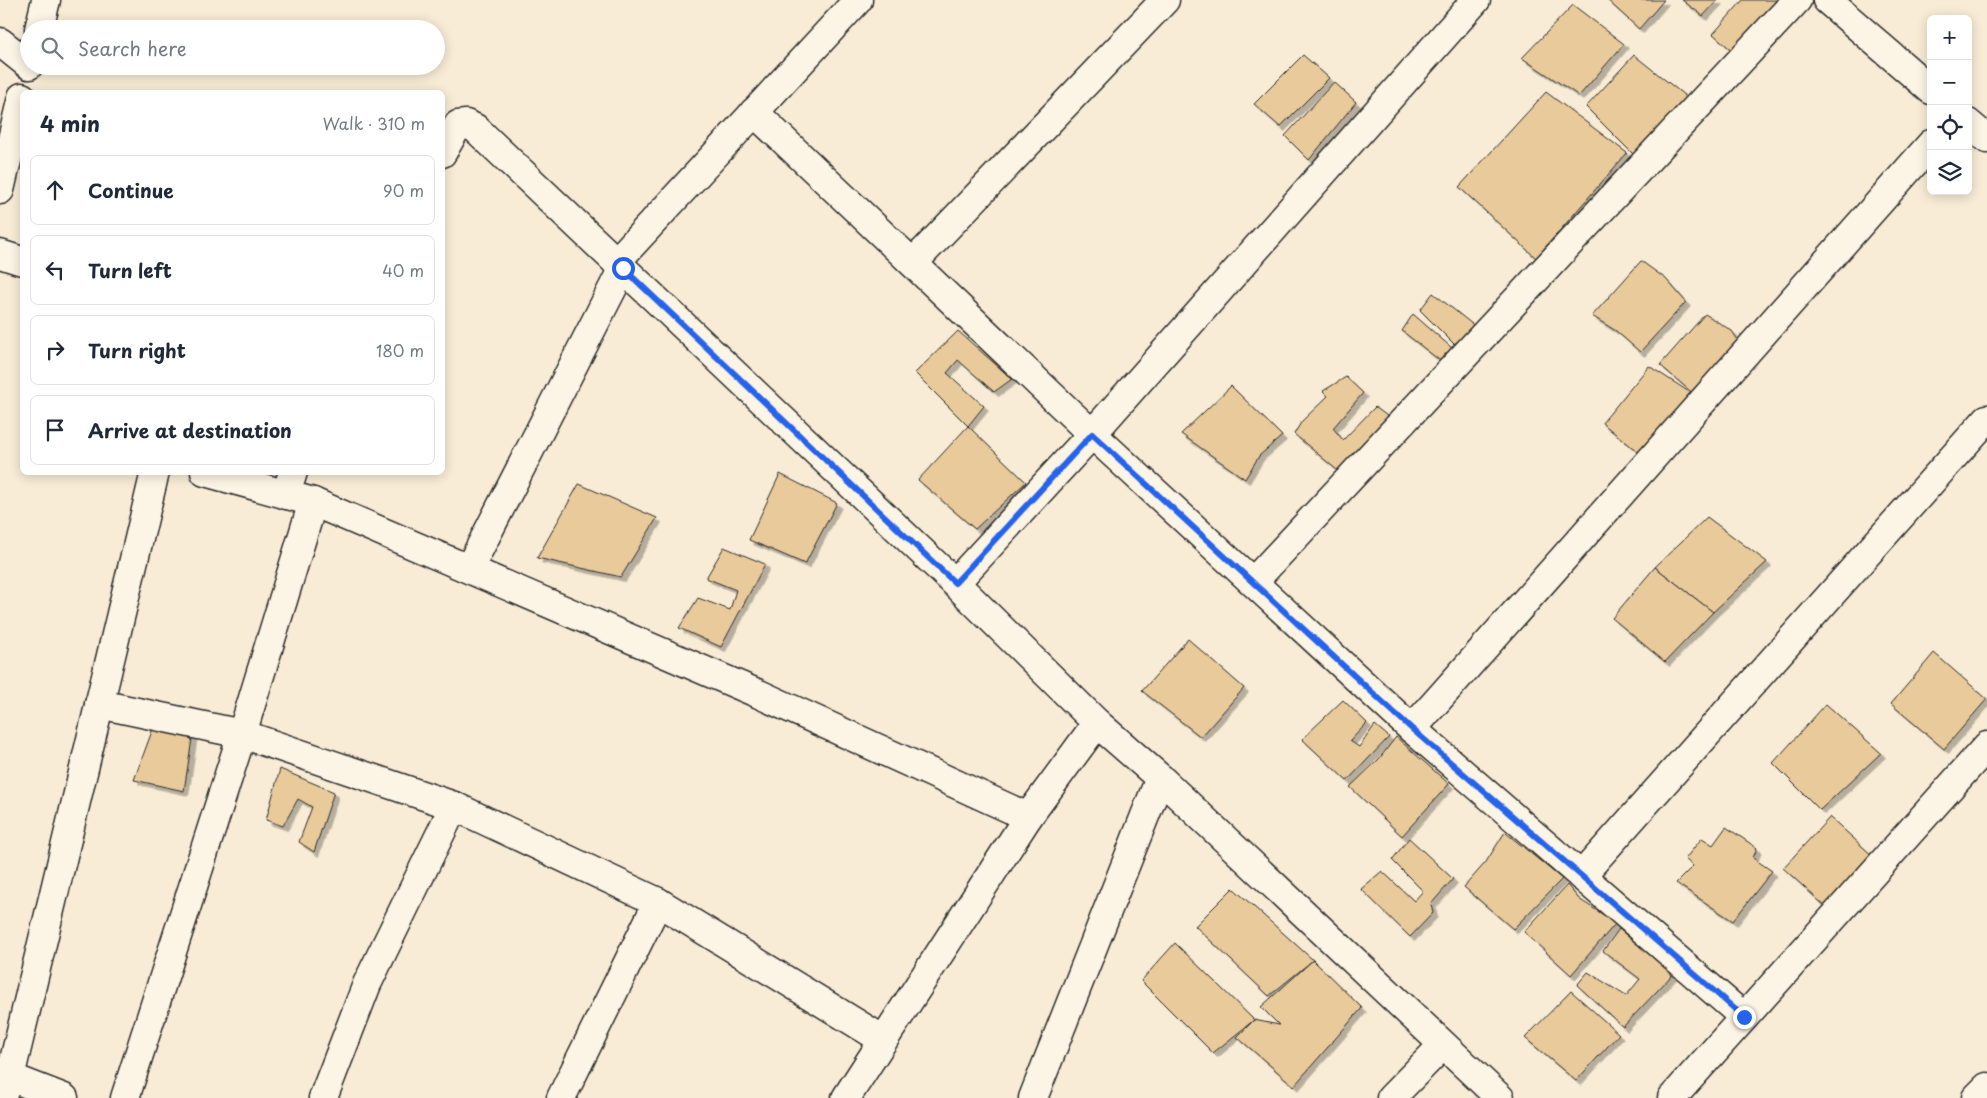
<!DOCTYPE html>
<meta charset="utf-8">
<style>
:root{--surface:#fff;--page:#f6f6f7;--text:#1f2937;--muted:#747a83;--line:#e0e1e3}
body{margin:0;font-family:"Playpen Sans",sans-serif;background:var(--page);color:var(--text)}
.controls{position:absolute;right:15px;top:15px;display:grid;overflow:hidden;border-radius:8px;box-shadow:0 2px 12px #0003}
.controls button{width:45px;height:45px;display:grid;place-items:center;padding:0;border:0;border-bottom:1px solid var(--line);background:var(--surface);color:var(--text);font:25px sans-serif}
.stop{position:absolute;width:15px;height:15px;margin:-11px;border:4px solid #2563eb;border-radius:50%;background:#fff}
.stop.end{background:#2563eb;border-color:#fff;box-shadow:0 1px 5px #0008}
.list{margin:0;padding:0;list-style:none}
h2{display:flex;justify-content:space-between;align-items:center;height:65px;margin:0;padding:0 20px;font-size:21px}
h2 small{font-size:16px;font-weight:400;color:var(--muted)}
.list li{display:grid;grid-template-columns:32px 1fr auto;gap:15px;align-items:center;box-sizing:border-box;height:70px;margin:0 10px 10px;padding:0 10px;border:1px solid var(--line);border-radius:8px}
.list b{display:block;font-size:19px;white-space:nowrap}
.list em{font-size:16px;font-style:normal;color:var(--muted)}
.icon{flex:none;width:28px;height:28px;fill:none;stroke:currentColor;stroke-width:2;stroke-linecap:round;stroke-linejoin:round}
.map{position:relative;flex:none;width:1987px;height:1098px;overflow:hidden}
.search{position:absolute;background:var(--surface);box-shadow:0 2px 12px #0003;left:20px;top:20px;width:425px;height:55px;display:flex;align-items:center;gap:12px;box-sizing:border-box;padding:0 18px;border-radius:28px;color:var(--muted);font-size:19px}
.panel{position:absolute;background:var(--surface);box-shadow:0 2px 12px #0003;left:20px;top:90px;width:425px;height:385px;border-radius:8px}
.map>svg:first-child{display:block}
</style>
<div class="map">
<svg width="1987" height="1098" viewBox="0 0 1987 1098">
<defs>
<filter id="shadow"><feDropShadow dx="4.5" dy="4.5" stdDeviation="0" flood-color="#0004"/></filter>
</defs>
<rect width="100%" height="100%" fill="#f8ecd6"/>
<filter id="ink" filterUnits="userSpaceOnUse"><feTurbulence type="fractalNoise" baseFrequency=".02" numOctaves="2"/><feDisplacementMap in="SourceGraphic" scale="10" xChannelSelector="R" yChannelSelector="G"/><feConvolveMatrix kernelMatrix="1 2 1 2 8 2 1 2 1" color-interpolation-filters="sRGB"/></filter>
<g filter="url(#ink)">
<!-- building -->
<g fill="#e8ca9b" stroke="#2b2b2b" filter="url(#shadow)">
<path d="M 1607,0 L 1664,0 L 1639,29 Z"/>
<path d="M 1682,0 L 1718,0 L 1703,16 Z"/>
<path d="M 1743,0 L 1786,0 L 1736,54 L 1713,34 Z"/>
<path d="M 1573,5 L 1624,44 L 1579,96 L 1522,58 Z"/>
<path d="M 1303,55 L 1329,78 L 1280,127 L 1254,104 Z"/>
<path d="M 1634,55 L 1689,99 L 1634,155 L 1586,107 Z"/>
<path d="M 1334,82 L 1356,102 L 1309,160 L 1285,136 Z"/>
<path d="M 1546,92 L 1627,153 L 1536,258 L 1459,187 Z"/>
<path d="M 1641,261 L 1666,279 L 1686,302 L 1640,352 L 1616,331 L 1592,316 Z"/>
<path d="M 1433,293 L 1477,328 L 1454,344 L 1420,310 Z"/>
<path d="M 1413,314 L 1452,348 L 1443,363 L 1402,331 Z"/>
<path d="M 1705,314 L 1732,331 L 1742,346 L 1697,397 L 1660,365 Z"/>
<path d="M 958,331 L 1012,379 L 994,392 L 958,360 L 947,373 L 984,406 L 968,426 L 915,373 Z"/>
<path d="M 1649,366 L 1697,397 L 1642,455 L 1602,423 Z"/>
<path d="M 1346,377 L 1363,393 L 1333,428 L 1343,440 L 1375,407 L 1394,421 L 1344,476 L 1294,434 L 1302,421 L 1328,396 L 1323,391 Z"/>
<path d="M 1231,386 L 1282,436 L 1259,456 L 1245,479 L 1181,434 Z"/>
<path d="M 968,426 L 1026,482 L 975,529 L 918,480 Z"/>
<path d="M 780,474 L 837,503 L 805,564 L 749,540 Z"/>
<path d="M 579,484 L 657,518 L 621,577 L 537,558 Z"/>
<path d="M 1707,517 L 1767,562 L 1713,612 L 1655,567 Z"/>
<path d="M 724,547 L 765,564 L 721,647 L 679,628 L 698,598 L 730,610 L 736,590 L 706,578 Z"/>
<path d="M 1655,567 L 1713,612 L 1665,662 L 1612,618 Z"/>
<path d="M 1188,639 L 1244,688 L 1201,737 L 1142,691 Z"/>
<path d="M 1934,653 L 1987,699 L 1944,749 L 1891,704 Z"/>
<path d="M 1343,700 L 1367,723 L 1350,741 L 1359,747 L 1375,725 L 1389,737 L 1347,781 L 1302,739 Z"/>
<path d="M 1826,704 L 1881,753 L 1820,810 L 1773,763 Z"/>
<path d="M 155,723 L 193,732 L 184,791 L 134,780 Z"/>
<path d="M 1396,737 L 1449,784 L 1402,836 L 1350,787 L 1379,759 Z"/>
<path d="M 280,769 L 334,792 L 314,852 L 299,842 L 312,807 L 298,799 L 283,826 L 266,820 Z"/>
<path d="M 1830,817 L 1875,858 L 1827,908 L 1783,868 Z"/>
<path d="M 1726,827 L 1757,848 L 1753,858 L 1772,871 L 1733,921 L 1676,883 L 1693,866 L 1685,859 L 1702,838 L 1713,845 Z"/>
<path d="M 1505,832 L 1562,879 L 1513,929 L 1464,887 L 1486,862 Z"/>
<path d="M 1409,838 L 1453,879 L 1431,904 L 1433,913 L 1410,937 L 1361,889 L 1382,871 L 1414,901 L 1423,891 L 1392,860 Z"/>
<path d="M 1567,885 L 1579,899 L 1616,923 L 1571,975 L 1524,932 Z"/>
<path d="M 1233,888 L 1313,960 L 1269,996 L 1195,926 Z"/>
<path d="M 1619,929 L 1673,974 L 1623,1027 L 1577,985 L 1588,972 L 1626,996 L 1640,979 L 1603,951 Z"/>
<path d="M 1175,943 L 1254,1020 L 1213,1053 L 1141,981 Z"/>
<path d="M 1313,960 L 1362,1008 L 1294,1086 L 1237,1037 L 1254,1020 L 1279,1025 L 1261,1007 Z"/>
<path d="M 1571,991 L 1619,1034 L 1576,1081 L 1525,1038 Z"/>
</g>
<g fill="none" stroke-linecap="round" stroke-linejoin="round">
<defs>
<g id="minor">
<path d="M 1827,0 L 1931,90"/>
<path d="M 39,29 L 46,0"/>
<path d="M 0,42 L 29,65"/>
<path d="M 754,112 L 1092,434 L 1412,729 L 1744,1017"/>
<path d="M 1968,123 L 1987,139"/>
<path d="M 442,153 L 458,125 L 466,124 L 475,128 L 955,583 L 1097,723 L 1160,778 L 1500,1098"/>
<path d="M 0,190 L 22,97"/>
<path d="M 0,254 L 22,261"/>
<path d="M 616,262 L 858,0"/>
<path d="M 913,263 L 1165,0"/>
<path d="M 205,472 L 313,502 L 759,694 L 1028,817"/>
<path d="M 286,495 L 293,472"/>
<path d="M 469,569 L 623,268"/>
<path d="M 1253,582 L 1797,0"/>
<path d="M 955,583 L 1092,434 L 1476,0"/>
<path d="M 99,704 L 242,734 L 454,806 L 658,902 L 882,1039"/>
<path d="M 1412,729 L 1931,144"/>
<path d="M 1581,876 L 1987,419"/>
<path d="M 10,1077 L 64,1098"/>
<path d="M 1,1098 L 10,1077 L 155,472"/>
<path d="M 125,1098 L 242,734 L 313,502"/>
<path d="M 323,1098 L 367,984 L 454,806"/>
<path d="M 561,1098 L 658,902"/>
<path d="M 846,1098 L 1028,817 L 1097,723"/>
<path d="M 1033,1098 L 1160,778"/>
<path d="M 1391,1098 L 1443,1045"/>
<path d="M 1672,1098 L 1987,746"/>
<path d="M 1976,1098 L 1987,1087"/>
</g>
</defs>
<!-- minor casing -->
<use href="#minor" stroke="#2b2b2b" stroke-width="31"/>
<!-- minor -->
<use href="#minor" stroke="#fcf5e5" stroke-width="28"/>
</g>
</g>
<g fill="none" stroke-linecap="round" stroke-linejoin="round" filter="url(#ink)">
<!-- route -->
<path stroke="#2563eb" stroke-width="6" d="M 623,268 L 955,583 L 1092,434 L 1412,729 L 1744,1017"/>
</g>
</svg>
<div class="controls">
<button>+</button>
<button>−</button>
<button><svg class="icon" aria-label="locate" viewBox="0 0 24 24"><circle cx="12" cy="12" r="6"/><path d="M12 2v4M12 18v4M2 12h4M18 12h4"/></svg></button>
<button><svg class="icon" aria-label="layers" viewBox="0 0 24 24"><path d="M12 4l9 5-9 5-9-5zM3 14l9 5 9-5"/></svg></button>
</div>
<div class="stop" style="left:623px;top:268px"></div>
<div class="stop end" style="left:1744px;top:1017px"></div>
<div class="search"><svg class="icon" aria-label="search" viewBox="0 0 24 24"><circle cx="10" cy="10" r="6"/><path d="M15 15l6 6"/></svg>Search here</div>
<section class="panel">
<h2>4 min<small>Walk · 310 m</small></h2>
<ul class="list">
<li><svg class="icon" aria-label="ahead" viewBox="0 0 24 24"><path d="M12 20V5M6 11l6-6 6 6"/></svg><div><b>Continue</b></div><em>90 m</em></li>
<li><svg class="icon" aria-label="left" viewBox="0 0 24 24"><path d="M17 20v-9H6M10 6l-5 5 5 5"/></svg><div><b>Turn left</b></div><em>40 m</em></li>
<li><svg class="icon" aria-label="right" viewBox="0 0 24 24"><path d="M7 20v-9h11M14 6l5 5-5 5"/></svg><div><b>Turn right</b></div><em>180 m</em></li>
<li><svg class="icon" aria-label="arrive" viewBox="0 0 24 24"><path d="M6 21V4h12l-3 4 3 4H6"/></svg><div><b>Arrive at destination</b></div></li>
</ul>
</section>
</div>
